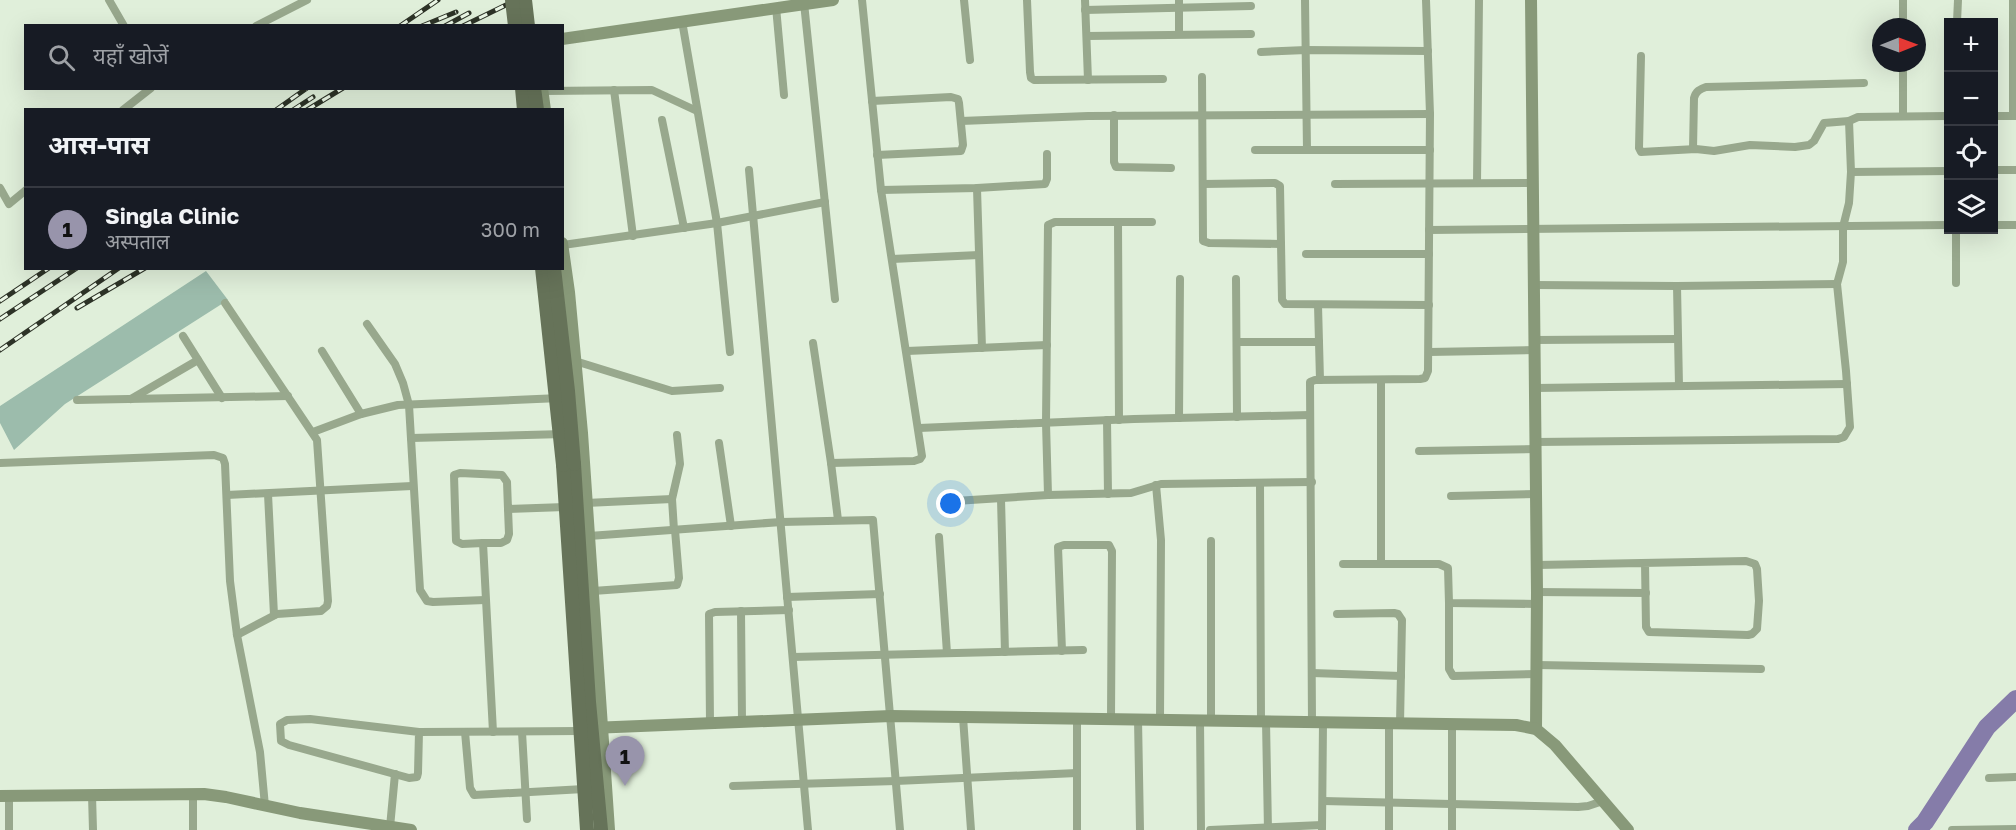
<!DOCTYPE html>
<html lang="hi">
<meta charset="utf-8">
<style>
:root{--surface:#171b24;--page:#242831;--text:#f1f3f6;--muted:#9ea1a6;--line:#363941;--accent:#9894ab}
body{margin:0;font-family:"Golos Text","Noto Sans Devanagari",sans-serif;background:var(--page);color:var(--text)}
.controls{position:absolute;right:18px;top:18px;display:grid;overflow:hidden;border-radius:0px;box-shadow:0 6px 24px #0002}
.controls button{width:54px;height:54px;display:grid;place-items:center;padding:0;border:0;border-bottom:2px solid var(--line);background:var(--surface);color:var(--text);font:30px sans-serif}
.compass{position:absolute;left:1872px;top:18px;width:54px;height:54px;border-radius:50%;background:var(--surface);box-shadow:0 6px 24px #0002;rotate:89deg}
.you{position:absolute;left:951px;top:504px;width:21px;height:21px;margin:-15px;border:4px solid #fff;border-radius:50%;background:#1a73e8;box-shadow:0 0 0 9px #1a73e833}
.badge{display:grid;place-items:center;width:39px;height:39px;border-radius:50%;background:var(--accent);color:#111;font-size:20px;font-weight:700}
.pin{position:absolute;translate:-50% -50px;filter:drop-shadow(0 2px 3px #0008)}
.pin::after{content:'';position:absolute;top:32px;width:21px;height:18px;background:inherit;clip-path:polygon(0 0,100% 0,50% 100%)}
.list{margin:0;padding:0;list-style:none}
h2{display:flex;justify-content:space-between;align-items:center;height:78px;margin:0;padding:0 24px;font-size:26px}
h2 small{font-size:20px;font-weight:400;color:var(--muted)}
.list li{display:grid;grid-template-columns:39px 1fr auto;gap:18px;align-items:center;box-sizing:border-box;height:84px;padding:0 24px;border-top:2px solid var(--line)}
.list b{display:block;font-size:22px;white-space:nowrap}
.list p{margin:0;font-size:20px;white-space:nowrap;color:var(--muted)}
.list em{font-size:20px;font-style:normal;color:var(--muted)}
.icon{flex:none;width:33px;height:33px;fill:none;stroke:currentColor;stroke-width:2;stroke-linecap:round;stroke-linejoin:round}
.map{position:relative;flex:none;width:2016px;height:830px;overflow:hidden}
.search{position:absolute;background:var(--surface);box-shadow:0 6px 24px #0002;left:24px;top:24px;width:540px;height:66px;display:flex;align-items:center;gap:15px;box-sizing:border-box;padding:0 21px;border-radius:0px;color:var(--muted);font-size:22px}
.panel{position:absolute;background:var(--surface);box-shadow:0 6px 24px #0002;left:24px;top:108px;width:540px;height:162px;border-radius:0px}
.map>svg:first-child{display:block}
</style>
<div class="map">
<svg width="2016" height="830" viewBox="0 0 2016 830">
<rect width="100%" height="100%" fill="#e0efda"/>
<!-- green -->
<path fill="#9cbcac" d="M 206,271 L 228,300 L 65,404 L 14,450 L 0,423 L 0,406 Z"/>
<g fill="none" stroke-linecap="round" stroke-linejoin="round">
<!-- river -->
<path stroke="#857ca9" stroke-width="18" d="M 1917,830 L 1925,822 L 1987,727 L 2016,699"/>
<!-- street -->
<g stroke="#98a88d" stroke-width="8">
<path d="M 109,0 L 124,26"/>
<path d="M 964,0 L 970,60"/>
<path d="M 1027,0 L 1030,72 L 1031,78 L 1034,80 L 1163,79"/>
<path d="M 1085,0 L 1088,80"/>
<path d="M 1179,0 L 1179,34"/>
<path d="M 1305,0 L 1307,150"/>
<path d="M 2013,0 L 2013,116"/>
<path d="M 804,3 L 835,299"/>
<path d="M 776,7 L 784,95"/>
<path d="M 1085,10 L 1251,6"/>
<path d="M 682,21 L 717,223 L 730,352"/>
<path d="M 1957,22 L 1958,0"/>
<path d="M 256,26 L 307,0"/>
<path d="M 1903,27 L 1903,0"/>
<path d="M 1087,36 L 1251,34"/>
<path d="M 1261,52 L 1306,50 L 1428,51"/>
<path d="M 1641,56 L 1639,148 L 1641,152 L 1696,149 L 1714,151 L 1750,145 L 1795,147 L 1809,145 L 1814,141 L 1824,123 L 1849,121 L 1858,117 L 1948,116"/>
<path d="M 1202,77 L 1203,241 L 1209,243 L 1281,244"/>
<path d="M 614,90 L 633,236"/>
<path d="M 543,91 L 652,90 L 697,111"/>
<path d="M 872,101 L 951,97 L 958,99 L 959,103 L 963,145 L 961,151 L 877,155"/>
<path d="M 123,110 L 151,88"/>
<path d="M 1114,115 L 1114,162 L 1116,167 L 1171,168"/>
<path d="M 1903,116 L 1903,63"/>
<path d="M 1994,116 L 2016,116"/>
<path d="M 662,120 L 684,228"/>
<path d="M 961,121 L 1088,116 L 1430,114"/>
<path d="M 1693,149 L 1694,98 C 1696,91 1700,89 1706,87 L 1864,83"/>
<path d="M 1255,150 L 1430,150"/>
<path d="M 749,170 L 808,830"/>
<path d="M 1994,170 L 2016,170"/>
<path d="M 1851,172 L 1948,171"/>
<path d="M 1477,183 L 1479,0"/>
<path d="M 1203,184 L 1275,183 L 1280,186 L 1282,300 L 1285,304 L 1429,305"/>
<path d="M 1335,184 L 1533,183"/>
<path d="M 0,188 L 9,204 L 26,190"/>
<path d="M 977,188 L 982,348"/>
<path d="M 881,190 L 977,188 L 1045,184 L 1047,179 L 1047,154"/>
<path d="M 1118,222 L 1119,420"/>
<path d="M 1994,225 L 2016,225"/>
<path d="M 1429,230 L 1948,225"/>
<path d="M 1956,230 L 1956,283"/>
<path d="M 563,245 L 717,223 L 825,202"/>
<path d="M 1306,254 L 1429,254"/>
<path d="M 892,259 L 979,255"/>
<path d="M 1236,279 L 1237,417"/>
<path d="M 1534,285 L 1677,286 L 1837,284"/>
<path d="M 1677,286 L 1679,386"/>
<path d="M 225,303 L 317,440 L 328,601 L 327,606 L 321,611 L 277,614 L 237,635"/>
<path d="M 1318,305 L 1320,380"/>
<path d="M 367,324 L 395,364 L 403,383 L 409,405 L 420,590 L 427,601 L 433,602 L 485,600"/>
<path d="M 183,336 L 222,398"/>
<path d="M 1535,340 L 1678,339"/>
<path d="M 1237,342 L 1319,342"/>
<path d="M 813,343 L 831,463 L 838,520"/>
<path d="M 322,351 L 361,414"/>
<path d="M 907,351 L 1047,345"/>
<path d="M 1429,352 L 1535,350"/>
<path d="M 575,361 L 672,391 L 720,388"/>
<path d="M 1381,380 L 1381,564"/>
<path d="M 1535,388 L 1847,384"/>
<path d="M 131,399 L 198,360"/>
<path d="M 77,400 L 288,396"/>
<path d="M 1179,418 L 1180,279"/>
<path d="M 1107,420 L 1108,494"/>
<path d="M 919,428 L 1134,419 L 1310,415"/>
<path d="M 313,432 L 361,414 L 398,405 L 560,398"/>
<path d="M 411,438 L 564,434"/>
<path d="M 1536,442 L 1838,439 L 1844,437 L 1850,427 L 1846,371 L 1837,284 L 1843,262 L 1843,227 L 1849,203 L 1851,172 L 1849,121"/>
<path d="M 719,443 L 731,526"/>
<path d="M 1419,451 L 1536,449"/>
<path d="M 0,463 L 214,455 L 223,458 L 225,464 L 230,581 L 237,635 L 260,752 L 265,806"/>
<path d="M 831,463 L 914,461 L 920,459 L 922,456 L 881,190 L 862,0"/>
<path d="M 1260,483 L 1261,721"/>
<path d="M 1156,485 L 1161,540 L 1160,719"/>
<path d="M 268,494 L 274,615"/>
<path d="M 227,495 L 412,486"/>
<path d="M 1048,495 L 1046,423 L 1048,225 L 1055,222 L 1152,222"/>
<path d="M 1451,496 L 1536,494"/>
<path d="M 1001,499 L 1005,652"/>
<path d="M 955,501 L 1048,495 L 1131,493 L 1161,484 L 1312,482"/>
<path d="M 586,503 L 672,499"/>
<path d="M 674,530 L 672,499 L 680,464 L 677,435"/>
<path d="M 589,536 L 781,522 L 873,520 L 900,830"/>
<path d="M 939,537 L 947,653"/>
<path d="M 1211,541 L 1211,720"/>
<path d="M 483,543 L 501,543 L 507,540 L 509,534 L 508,509"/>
<path d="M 1343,564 L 1439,564 L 1448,568 L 1449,603 L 1537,604"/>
<path d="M 1537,565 L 1746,561 L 1755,564 L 1757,569 L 1759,601 L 1757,629 L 1752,634 L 1748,635 L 1649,632 L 1646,627 L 1645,563"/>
<path d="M 593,591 L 677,585 L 679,578 L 675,530"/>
<path d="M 1537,592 L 1646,593"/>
<path d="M 787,597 L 880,594"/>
<path d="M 1449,603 L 1449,669 L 1453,676 L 1537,674"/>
<path d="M 741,611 L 742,722"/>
<path d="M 1337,614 L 1394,613 L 1398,614 L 1402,620 L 1400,724"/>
<path d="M 1062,651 L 1058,547 L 1064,545 L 1109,545 L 1112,551 L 1111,718"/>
<path d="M 793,657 L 1083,650"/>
<path d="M 1537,665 L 1761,669"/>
<path d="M 1312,673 L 1401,676"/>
<path d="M 963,717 L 971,830"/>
<path d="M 1077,718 L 1077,830"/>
<path d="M 1138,719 L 1140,830"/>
<path d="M 1200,720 L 1201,830"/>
<path d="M 1266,721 L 1268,830"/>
<path d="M 1312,722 L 1310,382 L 1315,380 L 1420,379 L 1425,378 L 1428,371 L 1430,114 L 1426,0"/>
<path d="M 710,723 L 709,614 L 715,612 L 789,610"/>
<path d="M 1452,725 L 1452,830"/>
<path d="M 419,732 L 418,773 L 417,777 L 409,778 L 289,745 L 281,741 L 280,724 L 287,720 L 310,719 L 419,732 L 579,731"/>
<path d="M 465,732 L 470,788 L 474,795 L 584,789"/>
<path d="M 493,732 L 483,543 L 462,544 L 456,541 L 454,475 L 460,473 L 502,475 L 507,482 L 508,509 L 565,507"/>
<path d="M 522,732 L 527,819"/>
<path d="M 1989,778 L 2016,777"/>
<path d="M 733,786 L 896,781 L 1077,773"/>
<path d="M 193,794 L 193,830"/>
<path d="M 92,795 L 93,830"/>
<path d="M 9,796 L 9,830"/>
<path d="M 1323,801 L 1578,807 L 1588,806 L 1603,801"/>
<path d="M 390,827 L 395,774"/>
<path d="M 1322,829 L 1323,722"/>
<path d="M 1210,830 L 1322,825"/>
<path d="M 1389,830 L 1389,724"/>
<path d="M 1952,830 L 2016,829"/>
</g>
<!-- secondary -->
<g stroke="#889979" stroke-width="12">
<path d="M 1531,0 L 1537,592 L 1536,729"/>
<path d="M 562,39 L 833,0"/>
<path d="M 542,88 L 545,110"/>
<path d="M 562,243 L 569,292 L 582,433 L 609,830"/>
<path d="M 591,728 L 891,716 L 1516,725 L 1536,729 L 1555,745 L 1628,830"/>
<path d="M 0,796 L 204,794 L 226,797 L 300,813 L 411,830"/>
</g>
<!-- primary -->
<g stroke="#667359" stroke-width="14">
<path d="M 525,0 L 528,26"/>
<path d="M 522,88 L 524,110"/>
<path d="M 534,88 L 537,110"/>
<path d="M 574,464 L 589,702 L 601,830"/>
<path d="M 563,465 L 587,830"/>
</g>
<defs>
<g id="rail">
<path d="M 400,26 L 438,0"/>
<path d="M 422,26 L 456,12"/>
<path d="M 445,26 L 469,13"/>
<path d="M 463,26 L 516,0"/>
<path d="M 276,110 L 307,88"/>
<path d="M 293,110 L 313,97"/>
<path d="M 307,110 L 343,88"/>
<path d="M 0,301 L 49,268"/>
<path d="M 77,308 L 145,268"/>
<path d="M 0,319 L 77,268"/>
<path d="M 0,350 L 119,268"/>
</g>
</defs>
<!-- rail casing -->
<use href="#rail" stroke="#2d3327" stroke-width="5"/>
<!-- rail -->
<use href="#rail" stroke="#ebf7e6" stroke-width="3" stroke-dasharray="9" stroke-linecap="butt"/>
<!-- primary-bridge -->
<g stroke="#667359" stroke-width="14">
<path d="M 512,0 L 515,26"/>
<path d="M 542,268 L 563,465"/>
<path d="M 554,268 L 568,391 L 574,464"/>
</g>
</g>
</svg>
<div class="controls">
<button>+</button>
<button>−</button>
<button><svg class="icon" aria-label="locate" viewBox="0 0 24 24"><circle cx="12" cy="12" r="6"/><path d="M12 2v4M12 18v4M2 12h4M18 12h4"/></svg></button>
<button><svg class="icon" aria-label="layers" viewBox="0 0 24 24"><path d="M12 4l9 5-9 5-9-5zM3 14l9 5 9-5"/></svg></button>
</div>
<svg class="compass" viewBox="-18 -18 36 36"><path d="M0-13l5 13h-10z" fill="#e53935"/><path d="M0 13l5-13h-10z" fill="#9ea1a6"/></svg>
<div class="you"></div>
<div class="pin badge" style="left:625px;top:786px">1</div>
<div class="search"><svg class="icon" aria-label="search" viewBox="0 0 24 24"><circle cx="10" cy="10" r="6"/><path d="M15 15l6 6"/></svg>यहाँ खोजें</div>
<section class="panel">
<h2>आस-पास<small></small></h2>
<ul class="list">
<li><span class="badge">1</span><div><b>Singla Clinic</b><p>अस्पताल</p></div><em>300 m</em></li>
</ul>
</section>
</div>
